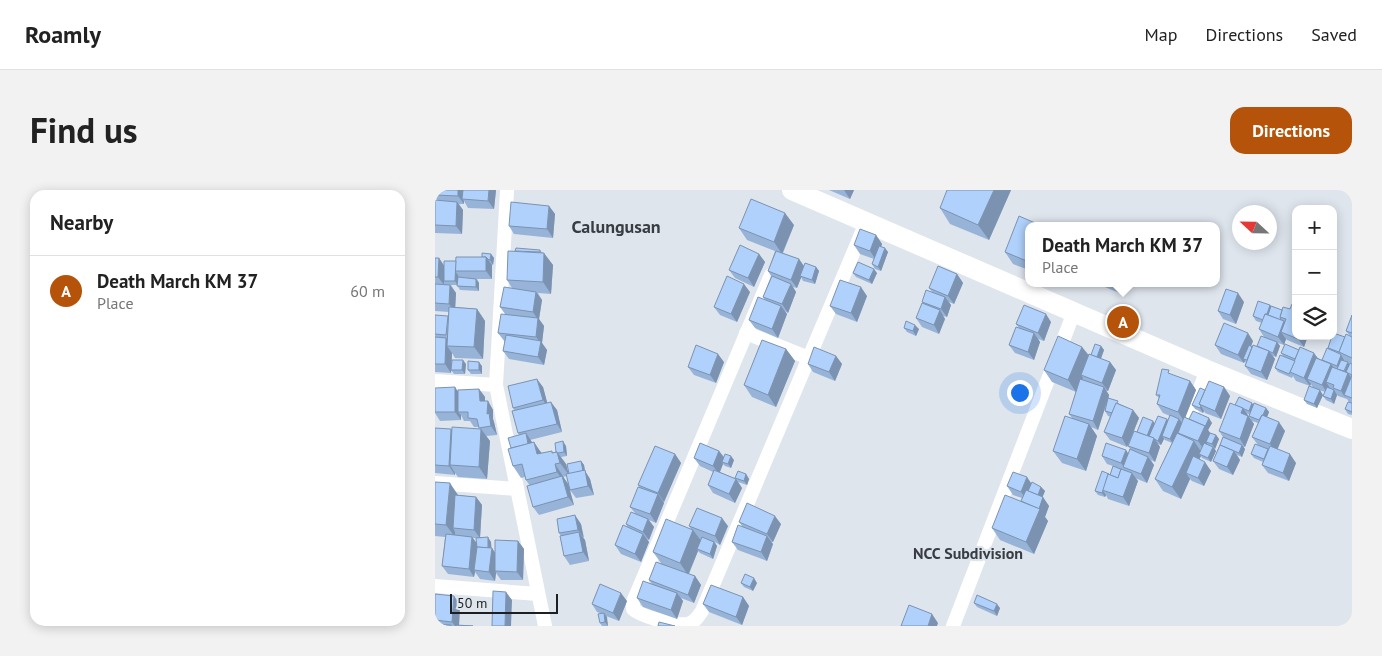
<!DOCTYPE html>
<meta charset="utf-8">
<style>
:root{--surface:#fff;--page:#f2f2f2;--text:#222;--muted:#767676;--line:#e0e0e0;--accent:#b45309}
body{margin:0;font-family:"PT Sans",sans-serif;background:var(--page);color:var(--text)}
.controls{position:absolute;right:15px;top:15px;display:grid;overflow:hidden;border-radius:10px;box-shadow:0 2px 12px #0003}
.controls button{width:45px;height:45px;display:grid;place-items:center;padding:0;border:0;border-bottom:1px solid var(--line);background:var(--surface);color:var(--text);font:25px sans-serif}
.compass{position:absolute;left:797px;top:15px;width:45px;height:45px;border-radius:50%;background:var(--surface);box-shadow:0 2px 12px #0003;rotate:292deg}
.scale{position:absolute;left:15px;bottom:12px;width:108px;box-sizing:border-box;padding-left:5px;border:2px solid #1d1f22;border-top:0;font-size:14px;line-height:18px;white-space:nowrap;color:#1d1f22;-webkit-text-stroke:4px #dfe5ed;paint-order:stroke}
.you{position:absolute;left:584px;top:202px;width:18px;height:18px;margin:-12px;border:4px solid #fff;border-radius:50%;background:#1a73e8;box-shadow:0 0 0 8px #1a73e833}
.badge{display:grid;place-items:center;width:32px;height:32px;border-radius:50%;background:var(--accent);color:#fff;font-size:16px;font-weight:700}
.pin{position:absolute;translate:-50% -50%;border:2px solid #fff;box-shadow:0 1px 5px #0006}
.popup{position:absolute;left:590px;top:32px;width:195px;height:65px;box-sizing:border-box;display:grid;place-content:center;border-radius:10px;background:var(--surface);filter:drop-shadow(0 1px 4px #0005);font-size:16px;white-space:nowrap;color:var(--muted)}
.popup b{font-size:19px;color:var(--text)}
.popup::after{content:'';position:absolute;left:50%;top:100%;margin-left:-10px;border:10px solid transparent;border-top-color:var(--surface)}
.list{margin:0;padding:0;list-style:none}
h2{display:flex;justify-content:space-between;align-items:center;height:65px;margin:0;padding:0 20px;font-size:21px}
h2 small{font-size:16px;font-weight:400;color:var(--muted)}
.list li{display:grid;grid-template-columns:32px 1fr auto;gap:15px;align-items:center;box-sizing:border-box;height:70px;padding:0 20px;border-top:1px solid var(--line)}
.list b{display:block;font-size:19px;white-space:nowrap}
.list p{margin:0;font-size:16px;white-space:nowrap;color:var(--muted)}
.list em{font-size:16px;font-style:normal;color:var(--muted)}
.icon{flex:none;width:28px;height:28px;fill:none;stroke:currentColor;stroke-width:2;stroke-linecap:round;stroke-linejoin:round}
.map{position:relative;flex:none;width:917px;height:436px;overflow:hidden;border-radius:15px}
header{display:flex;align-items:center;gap:30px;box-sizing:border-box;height:70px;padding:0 25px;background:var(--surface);border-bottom:1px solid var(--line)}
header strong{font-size:24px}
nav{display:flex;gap:28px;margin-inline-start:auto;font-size:18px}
.intro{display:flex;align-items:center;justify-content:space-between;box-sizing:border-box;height:120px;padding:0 30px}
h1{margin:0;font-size:35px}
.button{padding:12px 22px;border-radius:15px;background:var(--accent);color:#fff;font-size:18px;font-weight:700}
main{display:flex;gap:30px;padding:0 30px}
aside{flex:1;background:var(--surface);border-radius:15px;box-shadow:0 2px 12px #0003}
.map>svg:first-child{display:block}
</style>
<header>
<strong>Roamly</strong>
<nav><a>Map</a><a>Directions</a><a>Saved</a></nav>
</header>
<div class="intro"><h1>Find us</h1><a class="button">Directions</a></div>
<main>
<aside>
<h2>Nearby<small></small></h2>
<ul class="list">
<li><span class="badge">A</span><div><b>Death March KM 37</b><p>Place</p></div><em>60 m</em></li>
</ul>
</aside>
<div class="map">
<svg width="917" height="436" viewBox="0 0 917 436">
<rect width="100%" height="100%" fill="#dfe5ed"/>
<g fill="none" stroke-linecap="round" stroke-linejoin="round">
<!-- street -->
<g stroke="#fff" stroke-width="14">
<path d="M 72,0 L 61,195 L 110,436"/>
<path d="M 336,85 L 198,412 L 198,419 C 207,427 242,436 253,434 C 260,432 263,427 267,421 L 427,42"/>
<path d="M 311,143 L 374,168"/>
<path d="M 0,191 L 61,195"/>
<path d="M 747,245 L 772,180"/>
<path d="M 0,293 L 82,299"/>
<path d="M 0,396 L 103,404"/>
<path d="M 518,436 L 639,122"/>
</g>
<!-- secondary -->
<path stroke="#fff" stroke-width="20" d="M 357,0 L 772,180 L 917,239"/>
</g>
<!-- wall -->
<g fill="#97b4d8" fill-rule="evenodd">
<path d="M 0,0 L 61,0 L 59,19 L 33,18 L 29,11 L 29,14 L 24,14 L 28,20 L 27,44 L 0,43 L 0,10 L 3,11 L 0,6 Z"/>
<path d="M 394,0 L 419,0 L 415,9 Z"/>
<path d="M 576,0 L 554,50 L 515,34 L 505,18 Z"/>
<path d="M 114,16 L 120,24 L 118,48 L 79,44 L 74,36 Z"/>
<path d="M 359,35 L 348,63 L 364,69 L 369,76 L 381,77 L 384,81 L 380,94 L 368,91 L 366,87 L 362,98 L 358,97 L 361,102 L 353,123 L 350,121 L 352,124 L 343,148 L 320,138 L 314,130 L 330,110 L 328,107 L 336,86 L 333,81 L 340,61 L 312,50 L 304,38 Z"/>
<path d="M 594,36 L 594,80 L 578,74 L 570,62 Z"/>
<path d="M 441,45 L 447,54 L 446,57 L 453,62 L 446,81 L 440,79 L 437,74 L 439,69 L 425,64 L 419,55 Z"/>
<path d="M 105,60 L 118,75 L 116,104 L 103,103 L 107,110 L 104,129 L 109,136 L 107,153 L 112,160 L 109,175 L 74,169 L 68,161 L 70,152 L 63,143 L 70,124 L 65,117 L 77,98 L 72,90 Z"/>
<path d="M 56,64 L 59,68 L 58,75 L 57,74 L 57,89 L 42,89 L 44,93 L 44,101 L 25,100 L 22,95 L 16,95 L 21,103 L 20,117 L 42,119 L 50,131 L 48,169 L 20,168 L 17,163 L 16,183 L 0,182 L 0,125 L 13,127 L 14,122 L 0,121 L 0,68 L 4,68 L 9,76 L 21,71 L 47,67 Z"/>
<path d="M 324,64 L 330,72 L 319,97 L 300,88 L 294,80 Z"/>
<path d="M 418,83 L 442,83 L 437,94 L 421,87 Z"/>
<path d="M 522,84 L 528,93 L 519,114 L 514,112 L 516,115 L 512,127 L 508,126 L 510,129 L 504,144 L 487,137 L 481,128 L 489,114 L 487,112 L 497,102 L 494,98 Z"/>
<path d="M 660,93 L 691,93 L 687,104 Z"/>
<path d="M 315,102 L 302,132 L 285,125 L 279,117 Z"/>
<path d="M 432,106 L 422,132 L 401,124 L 395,116 Z"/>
<path d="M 809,112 L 801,134 L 788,129 L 783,121 Z"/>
<path d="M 835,115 L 836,116 L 847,120 L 861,146 L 873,146 L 869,157 L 852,150 L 851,149 L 849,155 L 843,153 L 845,156 L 841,167 L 838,166 L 840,169 L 832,190 L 816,184 L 810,176 L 811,173 L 810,171 L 809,173 L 786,164 L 780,155 L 818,151 L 816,156 L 822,156 L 829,147 L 824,139 L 827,133 L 821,131 L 818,126 Z"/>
<path d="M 917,125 L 917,174 L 910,171 L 909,170 L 908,170 L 913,172 L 914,174 L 917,174 L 917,225 L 913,224 L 910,219 L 914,212 L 912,209 L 903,206 L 902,205 L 899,214 L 891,210 L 888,206 L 890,202 L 878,198 L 876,194 L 875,196 L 861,191 L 858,186 L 857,188 L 843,182 L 840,178 L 848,166 L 846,163 L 883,168 L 887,170 L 895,160 L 893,158 L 910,147 L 915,146 L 911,141 Z"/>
<path d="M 616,132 L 609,151 L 603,149 L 605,152 L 599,170 L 580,163 L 574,155 L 584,138 L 581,134 Z"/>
<path d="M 469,138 L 484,139 L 481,146 L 472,142 Z"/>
<path d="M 666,156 L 669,160 L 666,169 L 675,172 L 681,180 L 673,201 L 671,201 L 674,205 L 674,208 L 685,214 L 698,220 L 704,228 L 699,241 L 702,242 L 720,234 L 732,229 L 733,231 L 735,226 L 728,223 L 722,214 L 724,208 L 721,205 L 737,185 L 755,191 L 761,200 L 750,227 L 754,229 L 777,233 L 773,240 L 775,243 L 781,245 L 784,249 L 780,259 L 779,258 L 781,261 L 776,272 L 767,268 L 766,266 L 764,269 L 776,281 L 769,296 L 757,291 L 755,289 L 746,309 L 728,301 L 720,289 L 737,253 L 730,250 L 729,249 L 726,255 L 723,254 L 725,257 L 720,272 L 716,270 L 719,275 L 712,293 L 700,288 L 703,291 L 694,316 L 673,309 L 671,305 L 670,307 L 663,305 L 660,301 L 675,285 L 678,276 L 672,274 L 667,266 L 693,264 L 695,259 L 693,256 L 696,249 L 692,257 L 675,250 L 669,242 L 676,227 L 673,226 L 670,221 L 672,212 L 663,240 L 656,237 L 662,246 L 651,281 L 627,273 L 618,261 L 637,228 L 634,224 L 641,202 L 617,192 L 609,180 L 647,157 L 654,165 L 656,165 Z"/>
<path d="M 351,159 L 360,171 L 341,217 L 317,207 L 309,195 Z"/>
<path d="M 401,166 L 407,174 L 400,191 L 378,182 L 373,174 Z"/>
<path d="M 289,172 L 281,193 L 259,185 L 253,177 Z"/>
<path d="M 31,174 L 30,184 L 19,184 L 16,180 Z"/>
<path d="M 47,176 L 47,184 L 36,184 L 33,180 Z"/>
<path d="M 108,197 L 112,213 L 122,220 L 127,242 L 95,250 L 97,253 L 107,263 L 121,262 L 131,256 L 132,266 L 126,267 L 131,274 L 133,284 L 146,271 L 149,275 L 150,281 L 155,289 L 159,305 L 141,308 L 135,300 L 139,315 L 104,325 L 98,317 L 95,296 L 91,290 L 90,287 L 86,288 L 78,276 L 76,258 L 84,245 L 83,243 L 80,221 L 78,218 ZM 132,286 L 133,294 L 128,287 Z"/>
<path d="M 789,197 L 795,206 L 786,229 L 770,223 L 769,221 L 768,223 L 760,219 L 757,215 L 770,200 Z"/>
<path d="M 0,198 L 23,202 L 44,199 L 50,207 L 50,211 L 53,211 L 58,220 L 58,229 L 59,232 L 62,245 L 51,246 L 55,251 L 52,289 L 23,287 L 20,283 L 20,285 L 0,283 L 0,238 L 17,240 L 45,239 L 44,237 L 39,237 L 35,231 L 29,231 L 26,225 L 26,230 L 5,231 L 0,223 Z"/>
<path d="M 888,205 L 882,218 L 872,214 L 869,210 Z"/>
<path d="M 819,214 L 831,218 L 834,222 L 832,227 L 850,241 L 842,259 L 861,273 L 854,291 L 833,283 L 827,275 L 828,272 L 819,268 L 816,264 L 823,255 L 817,247 L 823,233 L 817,231 L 814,226 L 815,225 L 811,223 L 819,234 L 810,257 L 808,257 L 810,259 L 807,267 L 802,265 L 805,270 L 798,285 L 784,279 L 778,271 L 788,247 L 784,241 L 800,215 Z"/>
<path d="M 284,261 L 289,267 L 299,270 L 296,278 L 290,276 L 288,274 L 285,282 L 301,289 L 307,298 L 300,313 L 278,303 L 273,295 L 278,282 L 265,276 L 259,268 Z"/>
<path d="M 240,264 L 246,273 L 229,312 L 228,311 L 229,313 L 221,333 L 214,330 L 219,337 L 214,350 L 212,349 L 214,352 L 206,372 L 186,364 L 180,355 L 193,338 L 191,334 L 200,323 L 195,317 L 205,298 L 203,295 Z"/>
<path d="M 311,284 L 314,289 L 312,295 L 303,292 L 300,288 Z"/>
<path d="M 0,292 L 23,305 L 41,307 L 47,315 L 45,347 L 56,352 L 56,358 L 60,363 L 83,351 L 89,359 L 88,390 L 66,390 L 61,383 L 60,391 L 45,389 L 40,382 L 39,387 L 13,384 L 7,376 L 10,347 L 0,346 ZM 38,348 L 42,348 L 42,354 Z"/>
<path d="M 596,293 L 606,297 L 610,301 L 607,307 L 614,316 L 610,327 L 613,331 L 599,364 L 565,350 L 557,338 L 586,311 L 587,308 L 578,305 L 572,296 Z"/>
<path d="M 304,332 L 346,334 L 338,352 L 336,352 L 338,354 L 332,371 L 303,360 L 297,352 L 307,336 Z"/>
<path d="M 146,334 L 148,348 L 150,350 L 154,371 L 135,375 L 129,366 L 126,346 L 124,343 Z"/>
<path d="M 254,336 L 293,336 L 285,355 L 280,352 L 282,356 L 278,369 L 265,363 L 263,361 L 254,384 L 260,386 L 266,395 L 259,413 L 246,408 L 248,411 L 242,429 L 208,417 L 202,408 L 217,394 L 214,390 L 226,373 L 218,362 L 256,339 Z"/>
<path d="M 306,393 L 322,393 L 318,401 L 309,397 Z"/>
<path d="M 308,407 L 314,416 L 307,435 L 274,422 L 268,414 Z"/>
<path d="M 192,411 L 184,431 L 171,426 L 173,436 L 167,436 L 165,433 L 165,423 L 162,422 L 157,414 Z"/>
<path d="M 539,413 L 565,418 L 562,426 L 542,417 Z"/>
<path d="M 25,414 L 24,435 L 38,436 L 0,436 L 0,430 Z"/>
</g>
<!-- shaded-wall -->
<g fill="#7b92b0">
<path d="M 23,0 L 29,0 L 27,9 L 29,11 L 29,14 L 23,6 Z"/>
<path d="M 54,0 L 61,0 L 59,19 L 53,11 Z"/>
<path d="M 409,0 L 419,0 L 415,9 Z"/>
<path d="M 559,0 L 576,0 L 554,50 L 543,35 Z"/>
<path d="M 22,12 L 28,20 L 27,44 L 21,36 Z"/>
<path d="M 114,16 L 120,24 L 118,48 L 112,39 Z"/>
<path d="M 350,23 L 359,35 L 347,64 L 339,52 Z"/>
<path d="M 441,45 L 447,54 L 441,70 L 435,61 Z"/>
<path d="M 450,58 L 453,62 L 446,81 L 443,77 Z"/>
<path d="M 109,63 L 118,75 L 116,104 L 108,92 Z"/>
<path d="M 56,64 L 59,68 L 58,75 L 55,70 Z"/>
<path d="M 324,64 L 330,72 L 319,97 L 313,88 Z"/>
<path d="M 51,67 L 57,75 L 57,89 L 51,81 Z"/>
<path d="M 4,68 L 10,77 L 9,91 L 9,95 L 3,87 Z"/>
<path d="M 364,69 L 370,78 L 362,98 L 356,90 Z"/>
<path d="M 381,77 L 384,81 L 380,94 L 377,90 Z"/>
<path d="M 439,79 L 442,83 L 437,94 L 434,90 Z"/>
<path d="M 20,81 L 23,85 L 23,96 L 20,91 Z"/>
<path d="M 522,84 L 528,93 L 519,114 L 513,106 Z"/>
<path d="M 41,89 L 44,93 L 44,101 L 41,97 Z"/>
<path d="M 680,93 L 691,93 L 687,104 Z"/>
<path d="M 309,94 L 315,102 L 302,132 L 296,124 Z"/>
<path d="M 356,94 L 361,102 L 353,123 L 347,114 Z"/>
<path d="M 15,95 L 21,103 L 20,122 L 14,114 Z"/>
<path d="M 426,97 L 432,106 L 422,132 L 416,123 Z"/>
<path d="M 101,102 L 107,110 L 104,129 L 109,136 L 107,153 L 112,160 L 109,175 L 103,167 L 106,153 L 101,147 L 103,130 L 98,122 Z"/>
<path d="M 803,103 L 809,112 L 801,134 L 795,125 Z"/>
<path d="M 510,107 L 516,115 L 512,127 L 506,119 Z"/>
<path d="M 835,115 L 838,119 L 829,130 Z"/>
<path d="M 346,116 L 352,124 L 343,148 L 337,139 Z"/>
<path d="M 42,119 L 50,131 L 48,169 L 39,157 Z"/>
<path d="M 505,120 L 510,129 L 504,144 L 499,135 Z"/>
<path d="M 611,124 L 616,132 L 609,151 L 603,143 Z"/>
<path d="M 846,129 L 848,132 L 849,131 L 855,139 L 846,142 L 851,149 L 849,155 L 843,147 Z"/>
<path d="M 480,135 L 484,139 L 481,146 L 478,141 Z"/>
<path d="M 599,143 L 605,152 L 599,170 L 593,162 Z"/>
<path d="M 813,143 L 818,151 L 811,170 L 808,169 L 810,171 L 809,173 L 803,165 Z"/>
<path d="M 864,146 L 873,146 L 869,157 L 863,149 Z"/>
<path d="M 11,148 L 17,156 L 12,156 L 17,163 L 16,183 L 10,174 Z"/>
<path d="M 842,152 L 845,156 L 841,167 L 838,163 Z"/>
<path d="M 666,156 L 669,160 L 664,173 L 661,168 Z"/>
<path d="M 647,157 L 656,169 L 646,185 L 648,188 L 641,202 L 633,190 Z"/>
<path d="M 351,159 L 360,171 L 341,217 L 333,205 Z"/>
<path d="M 834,161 L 840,169 L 832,190 L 826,182 Z"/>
<path d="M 879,163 L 885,171 L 872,189 L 876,194 L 875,196 L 869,188 Z"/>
<path d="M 283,164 L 289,172 L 281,193 L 275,185 Z"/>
<path d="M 906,165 L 909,170 L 905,180 L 902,176 Z"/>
<path d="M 401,166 L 407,174 L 400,191 L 394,182 Z"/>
<path d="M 28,170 L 31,174 L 30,184 L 27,180 Z"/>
<path d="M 44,172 L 47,176 L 47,184 L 44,180 Z"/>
<path d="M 675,172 L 681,180 L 673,201 L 667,193 Z"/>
<path d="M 913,172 L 916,177 L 913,183 L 917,189 L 909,205 L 912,210 L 906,201 L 909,183 Z"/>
<path d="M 896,174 L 902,182 L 891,192 L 895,198 L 893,204 L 887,195 Z"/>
<path d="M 102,189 L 108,197 L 114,219 L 108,210 Z"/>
<path d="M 755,191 L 761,200 L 749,231 L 743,222 Z"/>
<path d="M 20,197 L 26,206 L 23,222 L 26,225 L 26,230 L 20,222 Z"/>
<path d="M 669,197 L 674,205 L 663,240 L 658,231 Z"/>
<path d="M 789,197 L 795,206 L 786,229 L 780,221 Z"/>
<path d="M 44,199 L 50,207 L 50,219 L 45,211 Z"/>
<path d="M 885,200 L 888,205 L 882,218 L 879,214 Z"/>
<path d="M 899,200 L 902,205 L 899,214 L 896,209 Z"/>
<path d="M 53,211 L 58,220 L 58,229 L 59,232 L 62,245 L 56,236 L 52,224 Z"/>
<path d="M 116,212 L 122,220 L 127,242 L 122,234 Z"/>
<path d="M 817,213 L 820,217 L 817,226 L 814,221 Z"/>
<path d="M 766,216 L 769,221 L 768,223 L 765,218 Z"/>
<path d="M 808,218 L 819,234 L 810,257 L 805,249 L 806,223 Z"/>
<path d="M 831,218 L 834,222 L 829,235 L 826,231 Z"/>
<path d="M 698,220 L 704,228 L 692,257 L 687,248 Z"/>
<path d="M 774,228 L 777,233 L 773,240 L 776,244 L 769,260 L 763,251 Z"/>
<path d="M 732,229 L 735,234 L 727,246 L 729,249 L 726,255 L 723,251 Z"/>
<path d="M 744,229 L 747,233 L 738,254 L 735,249 Z"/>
<path d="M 718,231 L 721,235 L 716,248 L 712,246 Z"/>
<path d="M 844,232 L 850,241 L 841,263 L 835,254 Z"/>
<path d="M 654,234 L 662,246 L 651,281 L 642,269 Z"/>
<path d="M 16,239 L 22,247 L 15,275 L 20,283 L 20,285 L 14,276 Z"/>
<path d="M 46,239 L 55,251 L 52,289 L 44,277 Z"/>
<path d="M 91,243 L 97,252 L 100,264 L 94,256 Z"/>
<path d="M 781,245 L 784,249 L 780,259 L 777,254 Z"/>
<path d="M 719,248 L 725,257 L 720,272 L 714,263 Z"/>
<path d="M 128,251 L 131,256 L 132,266 L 129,262 Z"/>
<path d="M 759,251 L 767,263 L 764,264 L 766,266 L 757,285 L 751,283 L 755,289 L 746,309 L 737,297 Z"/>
<path d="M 99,252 L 107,264 L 102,264 Z"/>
<path d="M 807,255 L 810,259 L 807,267 L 804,263 Z"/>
<path d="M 778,257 L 781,261 L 776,272 L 773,268 Z"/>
<path d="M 691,260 L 697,269 L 689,277 L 686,273 Z"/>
<path d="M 284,261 L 290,269 L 287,272 L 288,274 L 284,284 L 278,276 Z"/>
<path d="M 799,261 L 805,270 L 798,285 L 792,277 Z"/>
<path d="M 122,262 L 131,274 L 134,285 L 125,273 Z"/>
<path d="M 240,264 L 246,273 L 229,312 L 223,303 Z"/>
<path d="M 855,264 L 861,273 L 854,291 L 848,283 Z"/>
<path d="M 296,266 L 299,270 L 296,278 L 293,274 Z"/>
<path d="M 713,267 L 719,275 L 712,293 L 706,284 Z"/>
<path d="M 146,271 L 149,275 L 150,281 L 155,289 L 159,305 L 153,296 L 148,283 Z"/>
<path d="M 770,272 L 776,281 L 769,296 L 763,288 Z"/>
<path d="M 120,274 L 133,294 L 139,315 L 133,307 L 129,292 L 122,282 Z"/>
<path d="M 697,283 L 703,291 L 694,316 L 688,307 Z"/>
<path d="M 311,284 L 314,289 L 312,295 L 309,291 Z"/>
<path d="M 592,287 L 598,296 L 592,310 L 586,302 Z"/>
<path d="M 301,289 L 307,298 L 300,313 L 294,304 Z"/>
<path d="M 15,293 L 23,305 L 18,338 L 20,342 L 20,347 L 11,335 Z"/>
<path d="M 606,297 L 610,301 L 606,311 L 602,306 Z"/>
<path d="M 668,301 L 671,305 L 670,307 L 667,303 Z"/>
<path d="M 223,304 L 229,313 L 221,333 L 215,324 Z"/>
<path d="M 41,307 L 47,315 L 45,348 L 39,340 Z"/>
<path d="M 608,307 L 614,316 L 610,327 L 613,331 L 599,364 L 591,352 Z"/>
<path d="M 140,325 L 146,334 L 149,348 L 143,340 Z"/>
<path d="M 340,326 L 346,334 L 338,352 L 332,344 Z"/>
<path d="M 287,328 L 293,336 L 285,355 L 280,346 Z"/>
<path d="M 213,329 L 219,337 L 214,350 L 208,342 Z"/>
<path d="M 258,340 L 267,352 L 262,359 L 263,361 L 253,385 L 245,373 Z"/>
<path d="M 144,342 L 150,350 L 154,371 L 148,362 Z"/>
<path d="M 208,344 L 214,352 L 206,372 L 200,364 Z"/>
<path d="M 332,346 L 338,354 L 332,371 L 326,362 Z"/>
<path d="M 37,347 L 43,355 L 39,380 L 40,382 L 39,387 L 34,379 Z"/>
<path d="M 53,347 L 56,352 L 57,364 L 57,358 L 63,367 L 60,381 L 61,383 L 60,391 L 54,382 Z"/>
<path d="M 83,351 L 89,359 L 88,390 L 82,382 Z"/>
<path d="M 279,352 L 282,356 L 278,369 L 275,364 Z"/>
<path d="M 260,386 L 266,395 L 259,413 L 253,405 Z"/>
<path d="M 319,388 L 322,393 L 318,401 L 315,397 Z"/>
<path d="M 71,402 L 77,410 L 76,436 L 70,436 Z"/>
<path d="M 186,403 L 192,411 L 184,431 L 178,423 Z"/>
<path d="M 242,403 L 248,411 L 242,429 L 236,420 Z"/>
<path d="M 19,406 L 25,414 L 24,436 L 20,436 L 17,432 Z"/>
<path d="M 308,407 L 314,416 L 307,435 L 301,427 Z"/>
<path d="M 562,414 L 565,418 L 562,426 L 559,421 Z"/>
<path d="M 169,423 L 172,427 L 173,436 L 170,432 Z"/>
<path d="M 497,424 L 503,433 L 502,436 L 493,436 Z"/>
</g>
<!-- building -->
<g fill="#b0d1fb" stroke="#7b92b0">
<path d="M 0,0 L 23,0 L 23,6 L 0,5 Z"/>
<path d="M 28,0 L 54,0 L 53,11 L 27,9 Z"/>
<path d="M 512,0 L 559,0 L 543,35 L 505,18 Z"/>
<path d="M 316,9 L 350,23 L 339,52 L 304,38 Z"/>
<path d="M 0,10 L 22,12 L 21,36 L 0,35 Z"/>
<path d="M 76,12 L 114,16 L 112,39 L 74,36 Z"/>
<path d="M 584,26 L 607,36 L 594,36 L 594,72 L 570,62 Z"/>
<path d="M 425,39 L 441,45 L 435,61 L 419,55 Z"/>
<path d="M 305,55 L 324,64 L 313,88 L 294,80 Z"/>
<path d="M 444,56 L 450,58 L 443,77 L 437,74 Z"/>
<path d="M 81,58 L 105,60 L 105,62 L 80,61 Z"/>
<path d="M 73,61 L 109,63 L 108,92 L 72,90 Z"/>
<path d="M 341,61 L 364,69 L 356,90 L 333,81 Z"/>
<path d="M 47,63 L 56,64 L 55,70 L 54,70 L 51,67 L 47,67 Z"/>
<path d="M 21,67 L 51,67 L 51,81 L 20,81 Z"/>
<path d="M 0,68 L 4,68 L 3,87 L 0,87 Z"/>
<path d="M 9,71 L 21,71 L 20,91 L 9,91 Z"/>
<path d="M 423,72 L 439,79 L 434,90 L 418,83 Z"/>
<path d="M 370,73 L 381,77 L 377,90 L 365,86 Z"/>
<path d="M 503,76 L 522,84 L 513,106 L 494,98 Z"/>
<path d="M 292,86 L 309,94 L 296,124 L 279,117 Z"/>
<path d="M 337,86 L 356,94 L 347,114 L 328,107 Z"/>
<path d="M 23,87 L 41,89 L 41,97 L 22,96 Z"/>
<path d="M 405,90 L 426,97 L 416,123 L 395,116 Z"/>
<path d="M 0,94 L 15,95 L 14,114 L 0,113 Z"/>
<path d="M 69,97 L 101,102 L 98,122 L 65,117 Z"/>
<path d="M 791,99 L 803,103 L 795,125 L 783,121 Z"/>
<path d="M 491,100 L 510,107 L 506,119 L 487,112 Z"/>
<path d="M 323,107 L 346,116 L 337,139 L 314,130 Z"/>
<path d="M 823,111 L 835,115 L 832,124 L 830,124 L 828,130 L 818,126 Z"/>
<path d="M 487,113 L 505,120 L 499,135 L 481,128 Z"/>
<path d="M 857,114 L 861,115 L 861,146 L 864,146 L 863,149 L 846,142 L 851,129 L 845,127 L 848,117 L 855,119 Z"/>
<path d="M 589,115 L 611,124 L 603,143 L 581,134 Z"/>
<path d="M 836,116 L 847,120 L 845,127 L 846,130 L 833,125 Z"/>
<path d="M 14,117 L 42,119 L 39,157 L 12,156 Z"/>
<path d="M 66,124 L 103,128 L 101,147 L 63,143 Z"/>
<path d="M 830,124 L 849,131 L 843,147 L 824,139 Z"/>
<path d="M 0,125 L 13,126 L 11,145 L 0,144 Z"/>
<path d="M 917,125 L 917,143 L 911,141 Z"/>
<path d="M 471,131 L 480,135 L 478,141 L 469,138 Z"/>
<path d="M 789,133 L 813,143 L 803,165 L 780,155 Z"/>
<path d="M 581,137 L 599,143 L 593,162 L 574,155 Z"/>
<path d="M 898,143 L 910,147 L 904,162 L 893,158 L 897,146 L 898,146 Z"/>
<path d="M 911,144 L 917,147 L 917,168 L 904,162 Z"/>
<path d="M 71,145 L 106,151 L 103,167 L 68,161 Z"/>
<path d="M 623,146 L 647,157 L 633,190 L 609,180 Z"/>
<path d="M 826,146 L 842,152 L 838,163 L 822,156 Z"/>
<path d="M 0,147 L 11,148 L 10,174 L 0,174 Z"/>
<path d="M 327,150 L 351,159 L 333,205 L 309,195 Z"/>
<path d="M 660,154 L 666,156 L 662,167 L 656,165 Z"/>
<path d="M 850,154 L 864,160 L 860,169 L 846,163 Z"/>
<path d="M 261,155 L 283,164 L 275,185 L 253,177 Z"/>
<path d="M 814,155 L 817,157 L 812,170 L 808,169 Z"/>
<path d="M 818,155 L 834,161 L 826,182 L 810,176 Z"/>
<path d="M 379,157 L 401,166 L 394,182 L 373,174 Z"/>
<path d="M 865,157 L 879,163 L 869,188 L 855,182 Z"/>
<path d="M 892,158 L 905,164 L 906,165 L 902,176 L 887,170 Z"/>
<path d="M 654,164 L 675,172 L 667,193 L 646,185 Z"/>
<path d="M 845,165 L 860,171 L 854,184 L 840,178 Z"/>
<path d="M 881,168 L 896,174 L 887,195 L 872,189 Z"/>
<path d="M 17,170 L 28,170 L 27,180 L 16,180 Z"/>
<path d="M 906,170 L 913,172 L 909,181 L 902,179 Z"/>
<path d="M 33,171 L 44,172 L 44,180 L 33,180 Z"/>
<path d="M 915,173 L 917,174 L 917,185 L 911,182 Z"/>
<path d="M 897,177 L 913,183 L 906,201 L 898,198 L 899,195 L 891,192 Z"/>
<path d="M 727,179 L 734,180 L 733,183 L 755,191 L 743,222 L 722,214 L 725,205 L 721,205 Z"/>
<path d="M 917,185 L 917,208 L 909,205 Z"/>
<path d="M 102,189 L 108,210 L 78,218 L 73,196 Z"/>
<path d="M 645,189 L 669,197 L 658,231 L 634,224 Z"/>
<path d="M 774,191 L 789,197 L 780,221 L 764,214 Z"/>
<path d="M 874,196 L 885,200 L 879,214 L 869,210 Z"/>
<path d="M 20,197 L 20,222 L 0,222 L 0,198 Z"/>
<path d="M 892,197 L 899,200 L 896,209 L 888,206 Z"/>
<path d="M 765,198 L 770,200 L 764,214 L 766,216 L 765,218 L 757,215 Z"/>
<path d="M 44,199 L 45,211 L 53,211 L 52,224 L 54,223 L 56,236 L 44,238 L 42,229 L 33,228 L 33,222 L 23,222 L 23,200 Z"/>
<path d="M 804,207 L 817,213 L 814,221 L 800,215 Z"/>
<path d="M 673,208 L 683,211 L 677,223 L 670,221 Z"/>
<path d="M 116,212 L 122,234 L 83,243 L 77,221 Z"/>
<path d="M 913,212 L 917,213 L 917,222 L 910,219 Z"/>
<path d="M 681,213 L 698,220 L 687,248 L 669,242 Z"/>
<path d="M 795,213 L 808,218 L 806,223 L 813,226 L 805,249 L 784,241 Z"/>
<path d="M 819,213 L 831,218 L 828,225 L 827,225 L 824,230 L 814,226 Z"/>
<path d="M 758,221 L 774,228 L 770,237 L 770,236 L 754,229 Z"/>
<path d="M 735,225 L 744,229 L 735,249 L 727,246 Z"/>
<path d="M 827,225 L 844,232 L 835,254 L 817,247 Z"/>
<path d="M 630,226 L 654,234 L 642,269 L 618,261 Z"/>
<path d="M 723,226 L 732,229 L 723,251 L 714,246 Z"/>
<path d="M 708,227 L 718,231 L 712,246 L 702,242 Z"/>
<path d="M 749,227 L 770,236 L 763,251 L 743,243 Z"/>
<path d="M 17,237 L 46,239 L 44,277 L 15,275 Z"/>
<path d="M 0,238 L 16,239 L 14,276 L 0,275 Z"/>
<path d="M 699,241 L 719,248 L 714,263 L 693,256 Z"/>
<path d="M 91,243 L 93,254 L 76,258 L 73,248 Z"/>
<path d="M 742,243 L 759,251 L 737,297 L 720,289 Z"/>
<path d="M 775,243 L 781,245 L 777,254 L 771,252 Z"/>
<path d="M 788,247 L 807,255 L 804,263 L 785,255 Z"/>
<path d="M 128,251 L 129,262 L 123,263 L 122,262 L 121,262 L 120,253 Z"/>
<path d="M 99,252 L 102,264 L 117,261 L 117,263 L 122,262 L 125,273 L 120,274 L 122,282 L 91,290 L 87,274 L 78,276 L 73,259 Z"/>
<path d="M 265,253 L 284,261 L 278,276 L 259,268 Z"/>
<path d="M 671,253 L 691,260 L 686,273 L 667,266 Z"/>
<path d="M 769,253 L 778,257 L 773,268 L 764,264 Z"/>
<path d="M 820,254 L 833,259 L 829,269 L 816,264 Z"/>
<path d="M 785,255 L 799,261 L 792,277 L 778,271 Z"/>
<path d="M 220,256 L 240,264 L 223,303 L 203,295 Z"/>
<path d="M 835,256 L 855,264 L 848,283 L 827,275 Z"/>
<path d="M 695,259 L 713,267 L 706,284 L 688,277 Z"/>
<path d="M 290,264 L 296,266 L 293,274 L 287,272 Z"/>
<path d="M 758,266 L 770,272 L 763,288 L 751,283 Z"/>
<path d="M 146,271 L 148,281 L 134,284 L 132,274 Z"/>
<path d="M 678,276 L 688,280 L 686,279 L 683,288 L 675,285 Z"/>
<path d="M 686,279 L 697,283 L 688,307 L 667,300 L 673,284 L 683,288 Z"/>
<path d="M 150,280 L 153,296 L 135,300 L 131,284 Z"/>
<path d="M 279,280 L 301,289 L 294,304 L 273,295 Z"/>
<path d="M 303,281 L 311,284 L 309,291 L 300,288 Z"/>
<path d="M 667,281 L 674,284 L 673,284 L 667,303 L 660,301 Z"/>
<path d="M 578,282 L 592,287 L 586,302 L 572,296 Z"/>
<path d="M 127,286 L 133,307 L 98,317 L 92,296 Z"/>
<path d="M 0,292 L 15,293 L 11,335 L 0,334 Z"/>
<path d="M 597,292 L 606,297 L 603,305 L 593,301 Z"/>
<path d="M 203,297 L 223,304 L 215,324 L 195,317 Z"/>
<path d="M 591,300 L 608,307 L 604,319 L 586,311 Z"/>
<path d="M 20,305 L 41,307 L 39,340 L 18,338 Z"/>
<path d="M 570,305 L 605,319 L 591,352 L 557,338 Z"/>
<path d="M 312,313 L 340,326 L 332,344 L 304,332 Z"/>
<path d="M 262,318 L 287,328 L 280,346 L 254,336 Z"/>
<path d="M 196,322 L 213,329 L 208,342 L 191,334 Z"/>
<path d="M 140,325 L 143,340 L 124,343 L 122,329 Z"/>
<path d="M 231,329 L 258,340 L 245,373 L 218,362 Z"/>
<path d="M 188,335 L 208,344 L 200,364 L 180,355 Z"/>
<path d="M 303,335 L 332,346 L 326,362 L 297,352 Z"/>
<path d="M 144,342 L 148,362 L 129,366 L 125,346 Z"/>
<path d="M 11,344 L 37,347 L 34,379 L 7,376 Z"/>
<path d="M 53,347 L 53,358 L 42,357 L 42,358 L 41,348 Z"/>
<path d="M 267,347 L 279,352 L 275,364 L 262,359 Z"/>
<path d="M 60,350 L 83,351 L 82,382 L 60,381 Z"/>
<path d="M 42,357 L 57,358 L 54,382 L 39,380 Z"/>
<path d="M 221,372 L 260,386 L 253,405 L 214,390 Z"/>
<path d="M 310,384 L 319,388 L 315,397 L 306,393 Z"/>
<path d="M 208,391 L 242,403 L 236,420 L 202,408 Z"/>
<path d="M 165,394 L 186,403 L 178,423 L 157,414 Z"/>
<path d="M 276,395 L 308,407 L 301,427 L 268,414 Z"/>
<path d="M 58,401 L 71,402 L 70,436 L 57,436 Z"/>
<path d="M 0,404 L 19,406 L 17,432 L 0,430 Z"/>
<path d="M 542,405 L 562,414 L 559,421 L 539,413 Z"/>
<path d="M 474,415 L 497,424 L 493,436 L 466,436 Z"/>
<path d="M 169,423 L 170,432 L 165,433 L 163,424 Z"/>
<path d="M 224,432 L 240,436 L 223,436 Z"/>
<path d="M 0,434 L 16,435 L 16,436 L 0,436 Z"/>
<path d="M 21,435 L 38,436 L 21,436 Z"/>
</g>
<g text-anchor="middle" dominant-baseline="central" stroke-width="4.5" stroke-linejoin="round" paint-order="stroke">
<!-- neighbourhood labels -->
<g font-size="16" font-weight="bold" fill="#383d43" stroke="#dfe5ed">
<text x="533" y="363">NCC Subdivision</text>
</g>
<!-- quarter labels -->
<g font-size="18" font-weight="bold" fill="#383d43" stroke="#dfe5ed">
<text x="181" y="36">Calungusan</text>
</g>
</g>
</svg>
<div class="controls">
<button>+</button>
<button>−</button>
<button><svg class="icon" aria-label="layers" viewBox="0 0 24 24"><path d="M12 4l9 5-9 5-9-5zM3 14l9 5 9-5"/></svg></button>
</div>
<svg class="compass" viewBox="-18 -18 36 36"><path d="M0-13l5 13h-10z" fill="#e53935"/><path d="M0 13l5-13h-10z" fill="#767676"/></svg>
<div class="scale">50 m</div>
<div class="you"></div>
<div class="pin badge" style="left:688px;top:132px">A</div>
<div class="popup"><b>Death March KM 37</b>Place</div>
</div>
</main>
